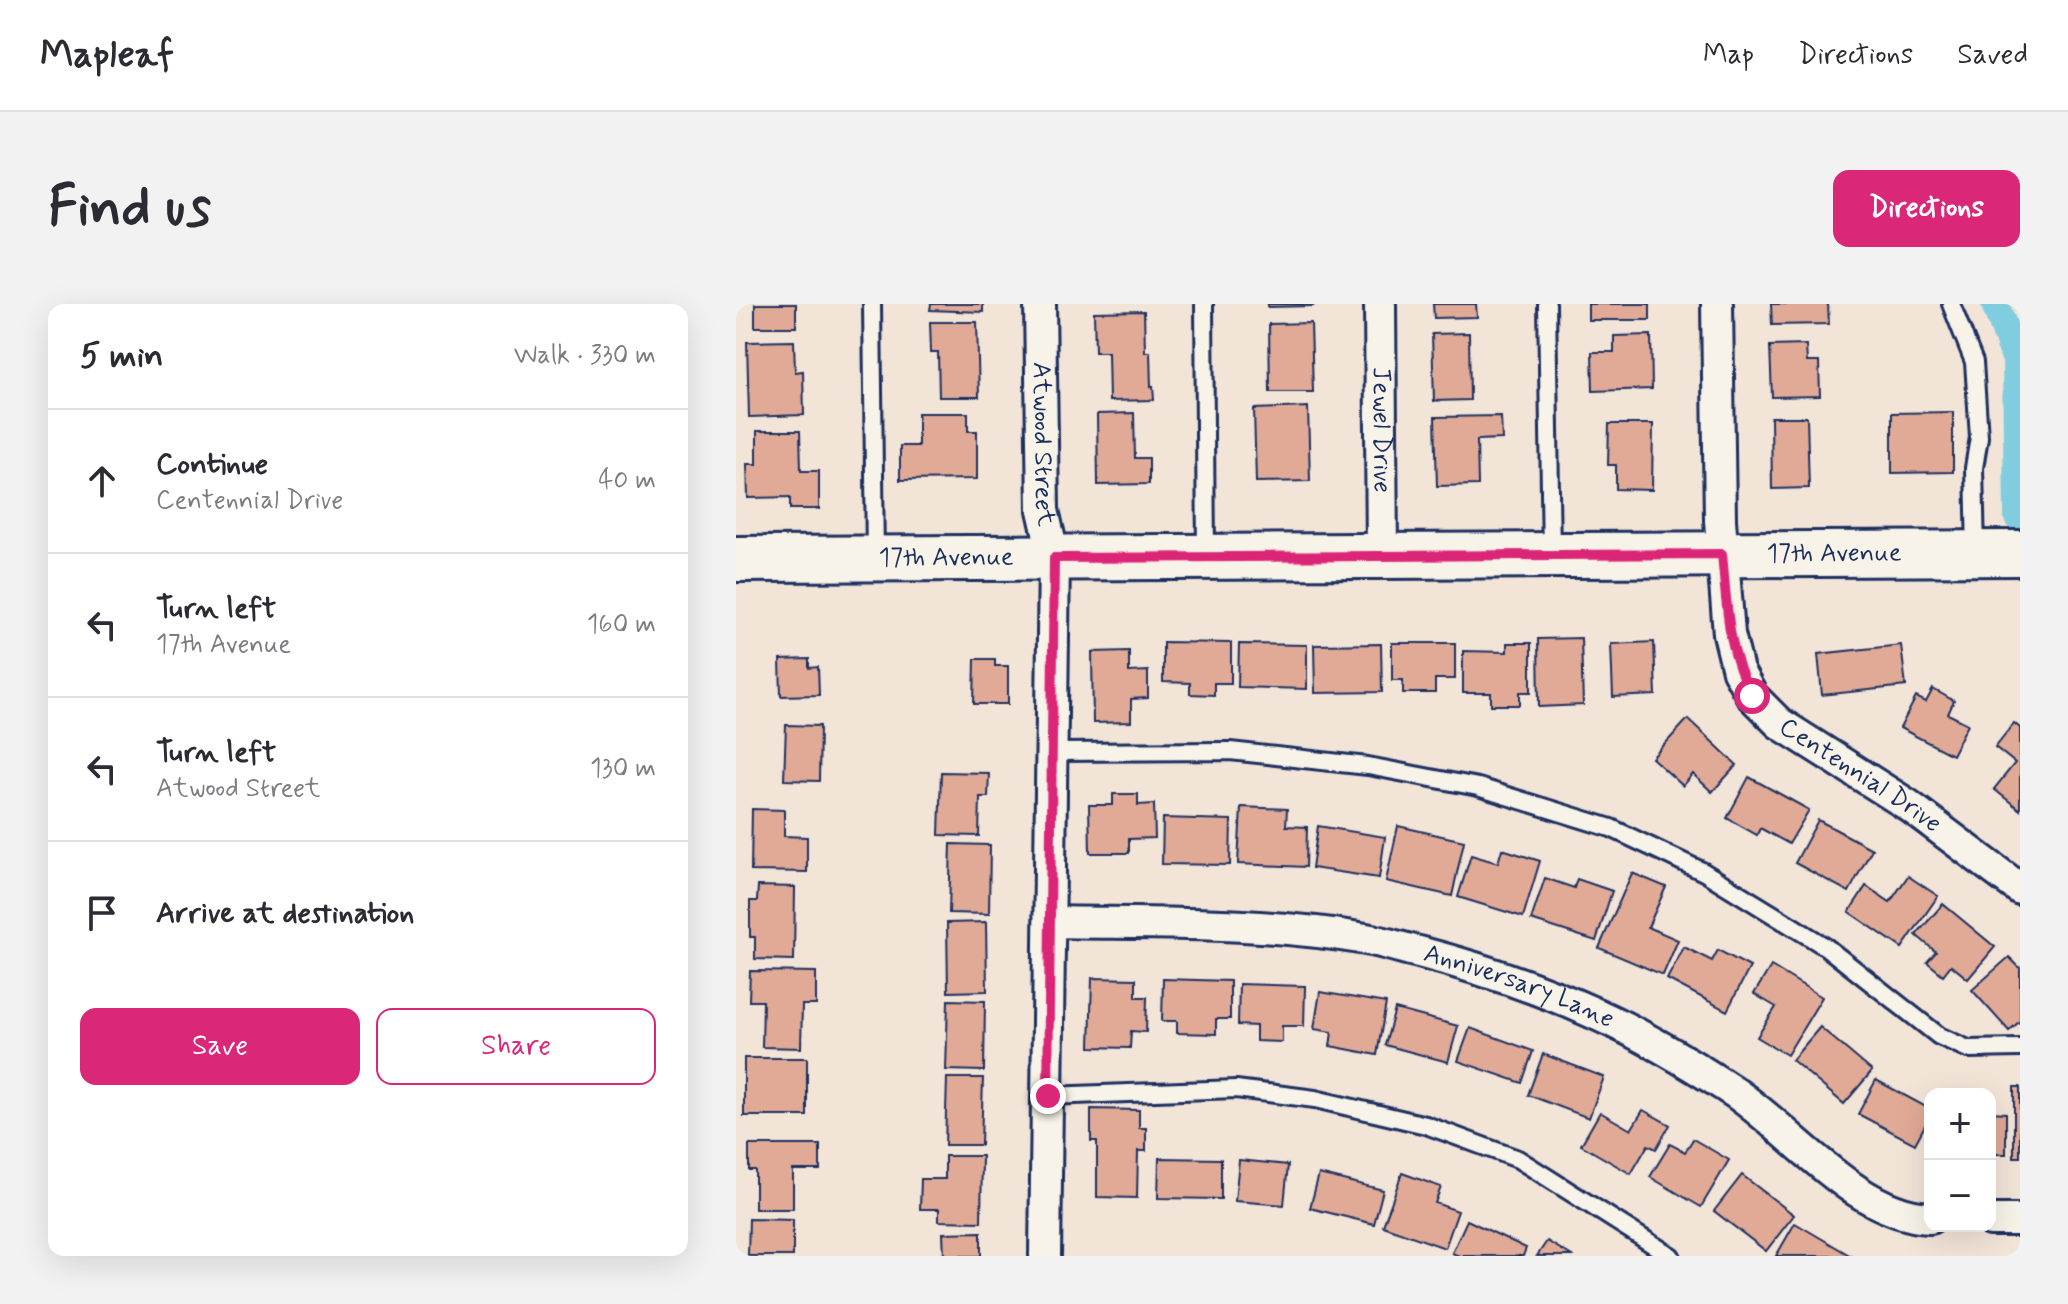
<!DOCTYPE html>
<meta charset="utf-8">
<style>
:root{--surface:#fff;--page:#f2f2f3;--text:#2b2b33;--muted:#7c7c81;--line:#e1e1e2;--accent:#db2777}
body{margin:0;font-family:Mynerve,sans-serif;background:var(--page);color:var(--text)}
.controls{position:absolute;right:24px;bottom:24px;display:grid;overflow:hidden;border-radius:16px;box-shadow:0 8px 32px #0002}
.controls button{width:72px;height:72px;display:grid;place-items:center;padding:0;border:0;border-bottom:2px solid var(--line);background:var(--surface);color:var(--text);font:40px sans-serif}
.stop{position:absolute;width:24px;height:24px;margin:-18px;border:6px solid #db2777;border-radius:50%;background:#fff}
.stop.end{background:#db2777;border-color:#fff;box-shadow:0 2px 8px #0008}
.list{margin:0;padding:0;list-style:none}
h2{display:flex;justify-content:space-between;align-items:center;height:104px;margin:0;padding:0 32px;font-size:34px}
h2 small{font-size:26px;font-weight:400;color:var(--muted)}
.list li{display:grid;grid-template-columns:52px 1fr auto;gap:24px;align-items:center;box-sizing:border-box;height:144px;padding:0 32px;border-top:2px solid var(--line)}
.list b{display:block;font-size:30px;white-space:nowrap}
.list p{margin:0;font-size:26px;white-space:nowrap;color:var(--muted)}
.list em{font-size:26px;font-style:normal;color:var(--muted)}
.actions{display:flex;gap:16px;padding:24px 32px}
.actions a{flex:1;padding:18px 0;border:2px solid var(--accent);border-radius:16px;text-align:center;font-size:28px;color:var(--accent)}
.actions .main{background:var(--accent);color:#fff}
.icon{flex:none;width:44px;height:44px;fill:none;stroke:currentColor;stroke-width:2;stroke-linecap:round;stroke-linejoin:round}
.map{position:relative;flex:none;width:1284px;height:952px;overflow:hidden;border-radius:16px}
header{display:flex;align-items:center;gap:48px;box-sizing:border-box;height:112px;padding:0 40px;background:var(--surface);border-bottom:2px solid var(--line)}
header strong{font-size:38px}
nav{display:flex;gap:44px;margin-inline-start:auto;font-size:28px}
.intro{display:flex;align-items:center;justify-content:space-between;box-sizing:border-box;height:192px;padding:0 48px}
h1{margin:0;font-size:56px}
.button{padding:20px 36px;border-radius:16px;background:var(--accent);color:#fff;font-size:28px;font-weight:700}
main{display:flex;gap:48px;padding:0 48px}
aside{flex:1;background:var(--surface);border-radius:16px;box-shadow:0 8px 32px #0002}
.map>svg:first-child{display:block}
</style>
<header>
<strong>Mapleaf</strong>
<nav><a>Map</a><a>Directions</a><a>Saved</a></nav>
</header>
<div class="intro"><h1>Find us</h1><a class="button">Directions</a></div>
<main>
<aside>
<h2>5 min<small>Walk · 330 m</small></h2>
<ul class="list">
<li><svg class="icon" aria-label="ahead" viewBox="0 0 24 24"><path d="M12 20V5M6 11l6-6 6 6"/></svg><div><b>Continue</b><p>Centennial Drive</p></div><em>40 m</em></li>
<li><svg class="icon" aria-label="left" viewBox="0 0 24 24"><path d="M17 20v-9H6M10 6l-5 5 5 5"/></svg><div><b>Turn left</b><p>17th Avenue</p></div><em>160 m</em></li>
<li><svg class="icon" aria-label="left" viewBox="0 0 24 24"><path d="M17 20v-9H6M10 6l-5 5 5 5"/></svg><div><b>Turn left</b><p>Atwood Street</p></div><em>130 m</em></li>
<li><svg class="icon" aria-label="arrive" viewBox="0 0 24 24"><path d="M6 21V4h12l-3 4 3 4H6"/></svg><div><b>Arrive at destination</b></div></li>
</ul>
<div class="actions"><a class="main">Save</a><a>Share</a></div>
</aside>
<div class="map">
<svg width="1284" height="952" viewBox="0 0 1284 952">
<rect width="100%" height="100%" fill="#f3e4d8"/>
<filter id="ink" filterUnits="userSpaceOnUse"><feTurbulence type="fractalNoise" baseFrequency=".0125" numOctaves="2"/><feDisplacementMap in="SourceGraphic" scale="16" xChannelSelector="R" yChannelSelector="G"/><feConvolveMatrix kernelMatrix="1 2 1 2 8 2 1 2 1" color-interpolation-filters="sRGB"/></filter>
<g filter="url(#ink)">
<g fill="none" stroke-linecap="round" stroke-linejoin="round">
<!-- canal -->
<path stroke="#81cde0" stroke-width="28" d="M 1259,0 L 1280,56 L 1282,213"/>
</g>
<!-- building -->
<g fill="#e1aa97" stroke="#1b2f5e" stroke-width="2">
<rect x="19" y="0" width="41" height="23"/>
<path d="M 195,0 L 247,0 L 247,8 L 194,6 Z"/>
<path d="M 532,0 L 576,0 L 577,2 L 532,3 Z"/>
<path d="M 697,0 L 740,0 L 741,13 L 698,14 Z"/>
<rect x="852" y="0" width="62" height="16"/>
<path d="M 1035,0 L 1092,0 L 1093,20 L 1036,21 Z"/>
<path d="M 408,7 L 409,48 L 414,48 L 415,83 L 417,82 L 418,96 L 373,97 L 372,48 L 359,48 L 358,8 Z"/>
<path d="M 194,18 L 241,18 L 243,93 L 203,93 L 202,48 L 195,48 Z"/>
<path d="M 575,19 L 577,88 L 534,88 L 533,20 Z"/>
<path d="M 733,29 L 734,96 L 698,97 L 696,30 Z"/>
<path d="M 915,31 L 916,85 L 857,87 L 856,48 L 878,48 L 878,32 Z"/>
<path d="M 58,37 L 59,68 L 67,67 L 68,111 L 13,113 L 11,38 Z"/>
<path d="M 1070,41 L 1071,58 L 1083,58 L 1084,92 L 1036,93 L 1034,42 Z"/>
<path d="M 572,103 L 574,177 L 520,178 L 518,105 Z"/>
<path d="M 1217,108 L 1217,168 L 1156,169 L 1156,109 Z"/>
<path d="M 182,109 L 232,109 L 232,127 L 241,127 L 241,175 L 164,176 L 164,142 L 182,142 Z"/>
<path d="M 398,109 L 399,154 L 413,154 L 413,180 L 362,181 L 361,110 Z"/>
<path d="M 765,112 L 766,135 L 741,136 L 742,181 L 701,182 L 699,113 Z"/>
<path d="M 1035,113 L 1071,113 L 1073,184 L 1036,185 Z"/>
<path d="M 873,120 L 917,120 L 916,186 L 880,185 L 880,161 L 872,161 Z"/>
<path d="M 21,127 L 64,127 L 65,167 L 83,167 L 83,205 L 54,205 L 54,193 L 12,194 L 11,160 L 21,160 Z"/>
<path d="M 845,334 L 847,401 L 803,403 L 802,335 Z"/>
<path d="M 427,338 L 495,339 L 495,379 L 478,379 L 478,391 L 454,390 L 454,379 L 427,378 Z"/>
<path d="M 918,338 L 920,391 L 877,393 L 875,340 Z"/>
<path d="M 656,339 L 719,339 L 719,375 L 699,375 L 699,389 L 667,389 L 667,376 L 656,376 Z"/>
<path d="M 771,339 L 795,339 L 795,388 L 784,388 L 784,401 L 755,401 L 755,389 L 727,389 L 727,347 L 771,348 Z"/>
<path d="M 503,340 L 571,341 L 571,385 L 502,383 Z"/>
<path d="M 645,340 L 646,388 L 579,389 L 578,341 Z"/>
<path d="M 1165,341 L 1170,382 L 1086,391 L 1082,350 Z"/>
<path d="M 393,347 L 393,368 L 412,367 L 412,394 L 395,395 L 395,418 L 357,419 L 356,348 Z"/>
<path d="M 73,355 L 73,364 L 82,363 L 83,391 L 45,392 L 44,356 Z"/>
<path d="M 239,355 L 259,355 L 259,362 L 272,362 L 272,400 L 238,400 Z"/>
<path d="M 1197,385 L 1218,397 L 1212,410 L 1232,420 L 1216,451 L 1164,424 L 1180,393 L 1190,398 Z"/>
<path d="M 952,415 L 1001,461 L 976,488 L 957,470 L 947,482 L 916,454 Z"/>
<path d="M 1278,419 L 1284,424 L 1284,506 L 1258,485 L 1279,459 L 1259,443 Z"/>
<path d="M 50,421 L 84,422 L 83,477 L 48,476 Z"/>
<path d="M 205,468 L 253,469 L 252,493 L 244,493 L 243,532 L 203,531 Z"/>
<path d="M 1013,473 L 1073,506 L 1053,540 L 1024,524 L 1021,531 L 991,514 Z"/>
<path d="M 377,490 L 402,490 L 402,501 L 418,500 L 419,534 L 393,535 L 393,549 L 354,549 L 353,501 L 377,501 Z"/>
<path d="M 505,503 L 551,505 L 550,522 L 571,523 L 570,563 L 502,560 Z"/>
<path d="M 16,505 L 48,506 L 48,532 L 71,533 L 71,568 L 15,567 Z"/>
<path d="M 427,514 L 495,516 L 494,561 L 426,560 Z"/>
<path d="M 1082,516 L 1136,545 L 1113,588 L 1059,559 Z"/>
<path d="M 582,522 L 649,533 L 643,574 L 576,564 Z"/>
<path d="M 662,522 L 728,537 L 716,592 L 650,577 Z"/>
<path d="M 215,540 L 254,541 L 253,610 L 213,609 Z"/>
<path d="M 766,545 L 804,557 L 787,613 L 722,593 L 735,551 L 762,559 Z"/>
<path d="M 896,569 L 930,583 L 912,623 L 942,636 L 927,671 L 863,644 Z"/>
<path d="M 1172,572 L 1202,592 L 1166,644 L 1113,608 L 1130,582 L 1154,598 Z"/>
<path d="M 809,574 L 838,584 L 841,575 L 876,587 L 860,637 L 795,616 Z"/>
<path d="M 22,582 L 59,583 L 58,656 L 19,655 L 19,633 L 14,633 L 14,597 L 21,597 Z"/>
<path d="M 1207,600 L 1259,643 L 1232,675 L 1215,661 L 1207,671 L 1191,658 L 1200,648 L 1180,631 Z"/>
<path d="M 250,618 L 251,687 L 212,688 L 211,619 Z"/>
<path d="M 948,643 L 976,657 L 982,646 L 1014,663 L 991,707 L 931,675 Z"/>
<path d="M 1273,653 L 1284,664 L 1284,717 L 1273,727 L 1236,686 Z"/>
<path d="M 1035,662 L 1086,693 L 1051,751 L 1021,733 L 1040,703 L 1018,690 Z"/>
<path d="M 14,667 L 80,668 L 80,701 L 66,701 L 65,744 L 26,743 L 27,697 L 13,697 Z"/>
<path d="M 356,674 L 400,675 L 400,693 L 411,693 L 410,728 L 395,727 L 394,744 L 354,743 Z"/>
<path d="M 427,675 L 494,677 L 494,715 L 480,715 L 480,730 L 441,729 L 441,717 L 426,717 Z"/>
<path d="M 503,680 L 569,682 L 568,722 L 546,722 L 546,738 L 520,737 L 520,722 L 502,721 Z"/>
<path d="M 584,688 L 650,699 L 641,751 L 594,742 L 596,728 L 578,725 Z"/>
<path d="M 212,696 L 249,697 L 248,767 L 210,766 Z"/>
<path d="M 659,705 L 722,722 L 712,758 L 649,741 Z"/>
<path d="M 1084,723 L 1136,767 L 1108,800 L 1056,756 Z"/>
<path d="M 734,724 L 797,747 L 786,779 L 722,757 Z"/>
<path d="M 807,750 L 868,773 L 853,814 L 792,791 Z"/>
<rect x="8" y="754" width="63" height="58"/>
<path d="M 211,774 L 247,774 L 245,841 L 209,841 Z"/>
<path d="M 1140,776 L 1194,805 L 1194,812 L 1179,840 L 1122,810 Z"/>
<rect x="1278" y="783" width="6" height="70"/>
<path d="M 355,805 L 403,806 L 403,824 L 410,824 L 410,847 L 402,847 L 401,894 L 361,893 L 361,837 L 355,837 Z"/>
<path d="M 907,806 L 934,821 L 920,845 L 912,841 L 895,870 L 845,841 L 864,808 L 895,826 Z"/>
<path d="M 1254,808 L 1270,809 L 1270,850 L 1254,850 Z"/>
<path d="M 957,835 L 993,856 L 965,903 L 914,873 L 934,840 L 949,848 Z"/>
<path d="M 13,841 L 84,841 L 84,866 L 57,866 L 57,905 L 19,905 L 19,866 L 13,866 Z"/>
<path d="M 209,852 L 246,852 L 245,918 L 203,917 L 203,905 L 184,905 L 185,875 L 209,875 Z"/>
<path d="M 423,854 L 485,855 L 485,895 L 422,894 Z"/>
<path d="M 503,856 L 552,861 L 548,901 L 499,897 Z"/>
<path d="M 666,869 L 705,883 L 699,899 L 722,907 L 709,944 L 647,922 Z"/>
<path d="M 583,870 L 647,886 L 638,920 L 574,904 Z"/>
<path d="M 1006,871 L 1058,911 L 1030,947 L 978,907 Z"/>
<path d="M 13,915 L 57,916 L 57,952 L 12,952 Z"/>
<path d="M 731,916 L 790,944 L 787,952 L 723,952 L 716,949 Z"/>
<path d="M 1059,919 L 1115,952 L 1040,952 Z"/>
<path d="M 245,928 L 245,952 L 208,952 L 207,929 Z"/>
<path d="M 811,937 L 836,952 L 801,952 Z"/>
</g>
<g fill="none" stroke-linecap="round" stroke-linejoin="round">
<defs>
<g id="lane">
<path d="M 136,0 L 139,254"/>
<path d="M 468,0 L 470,252"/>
<path d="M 811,0 L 815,250"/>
<path d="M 1215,0 L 1238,58 L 1243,133 L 1238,164 L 1240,248"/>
<path d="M 315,448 L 494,447 L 632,462 L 742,483 L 875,524 L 968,568 L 1090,643 L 1203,732 L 1232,745 L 1284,744"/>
<path d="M 312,792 L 500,785 L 579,795 L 690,821 L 782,855 L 935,952"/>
</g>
<g id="street">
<path id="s1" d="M 304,0 L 307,206 L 318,254 L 309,952"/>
<path id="s2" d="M 644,0 L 646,252"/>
<path id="s3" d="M 981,0 L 984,216 L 993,330 L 1002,367 L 1016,392 L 1043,419 L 1172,501 L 1284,585"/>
<path id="s4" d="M 315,618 C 419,620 526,617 630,635 C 648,638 665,644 683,648 C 744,664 803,684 860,710 C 905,730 957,761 998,788 C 1056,827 1121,911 1194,914"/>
<path d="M 1254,916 L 1284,916"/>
</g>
<g id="secondary">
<path id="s5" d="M 0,255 L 1284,249"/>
</g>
</defs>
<!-- lane casing -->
<use href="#lane" stroke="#1b2f5e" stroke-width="22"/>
<!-- street casing -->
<use href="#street" stroke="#1b2f5e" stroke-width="36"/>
<!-- secondary casing -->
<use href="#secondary" stroke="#1b2f5e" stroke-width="50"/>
<!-- lane -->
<use href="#lane" stroke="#f7f3e8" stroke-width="16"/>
<!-- street -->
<use href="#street" stroke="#f7f3e8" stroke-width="30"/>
<!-- secondary -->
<use href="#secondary" stroke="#f7f3e8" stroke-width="44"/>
</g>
</g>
<g fill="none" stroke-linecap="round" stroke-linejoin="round" filter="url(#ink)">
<!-- route -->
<path stroke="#db2777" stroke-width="10" d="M 312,792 L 318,254 L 986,250 C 991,300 991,348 1016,392"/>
</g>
<g text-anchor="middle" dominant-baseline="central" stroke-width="8" stroke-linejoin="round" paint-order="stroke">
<!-- street labels -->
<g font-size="26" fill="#1b2f5e" stroke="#f7f3e8">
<text stroke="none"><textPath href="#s2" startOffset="126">Jewel Drive</textPath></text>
<text stroke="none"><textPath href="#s1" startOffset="140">Atwood Street</textPath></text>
<text stroke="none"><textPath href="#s5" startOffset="1098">17th Avenue</textPath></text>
<text stroke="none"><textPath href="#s5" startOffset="210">17th Avenue</textPath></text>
<text stroke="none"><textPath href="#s3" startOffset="532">Centennial Drive</textPath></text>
<text stroke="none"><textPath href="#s4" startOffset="476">Anniversary Lane</textPath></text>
</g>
</g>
</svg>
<div class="controls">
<button>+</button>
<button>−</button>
</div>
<div class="stop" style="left:1016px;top:392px"></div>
<div class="stop end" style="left:312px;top:792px"></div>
</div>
</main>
